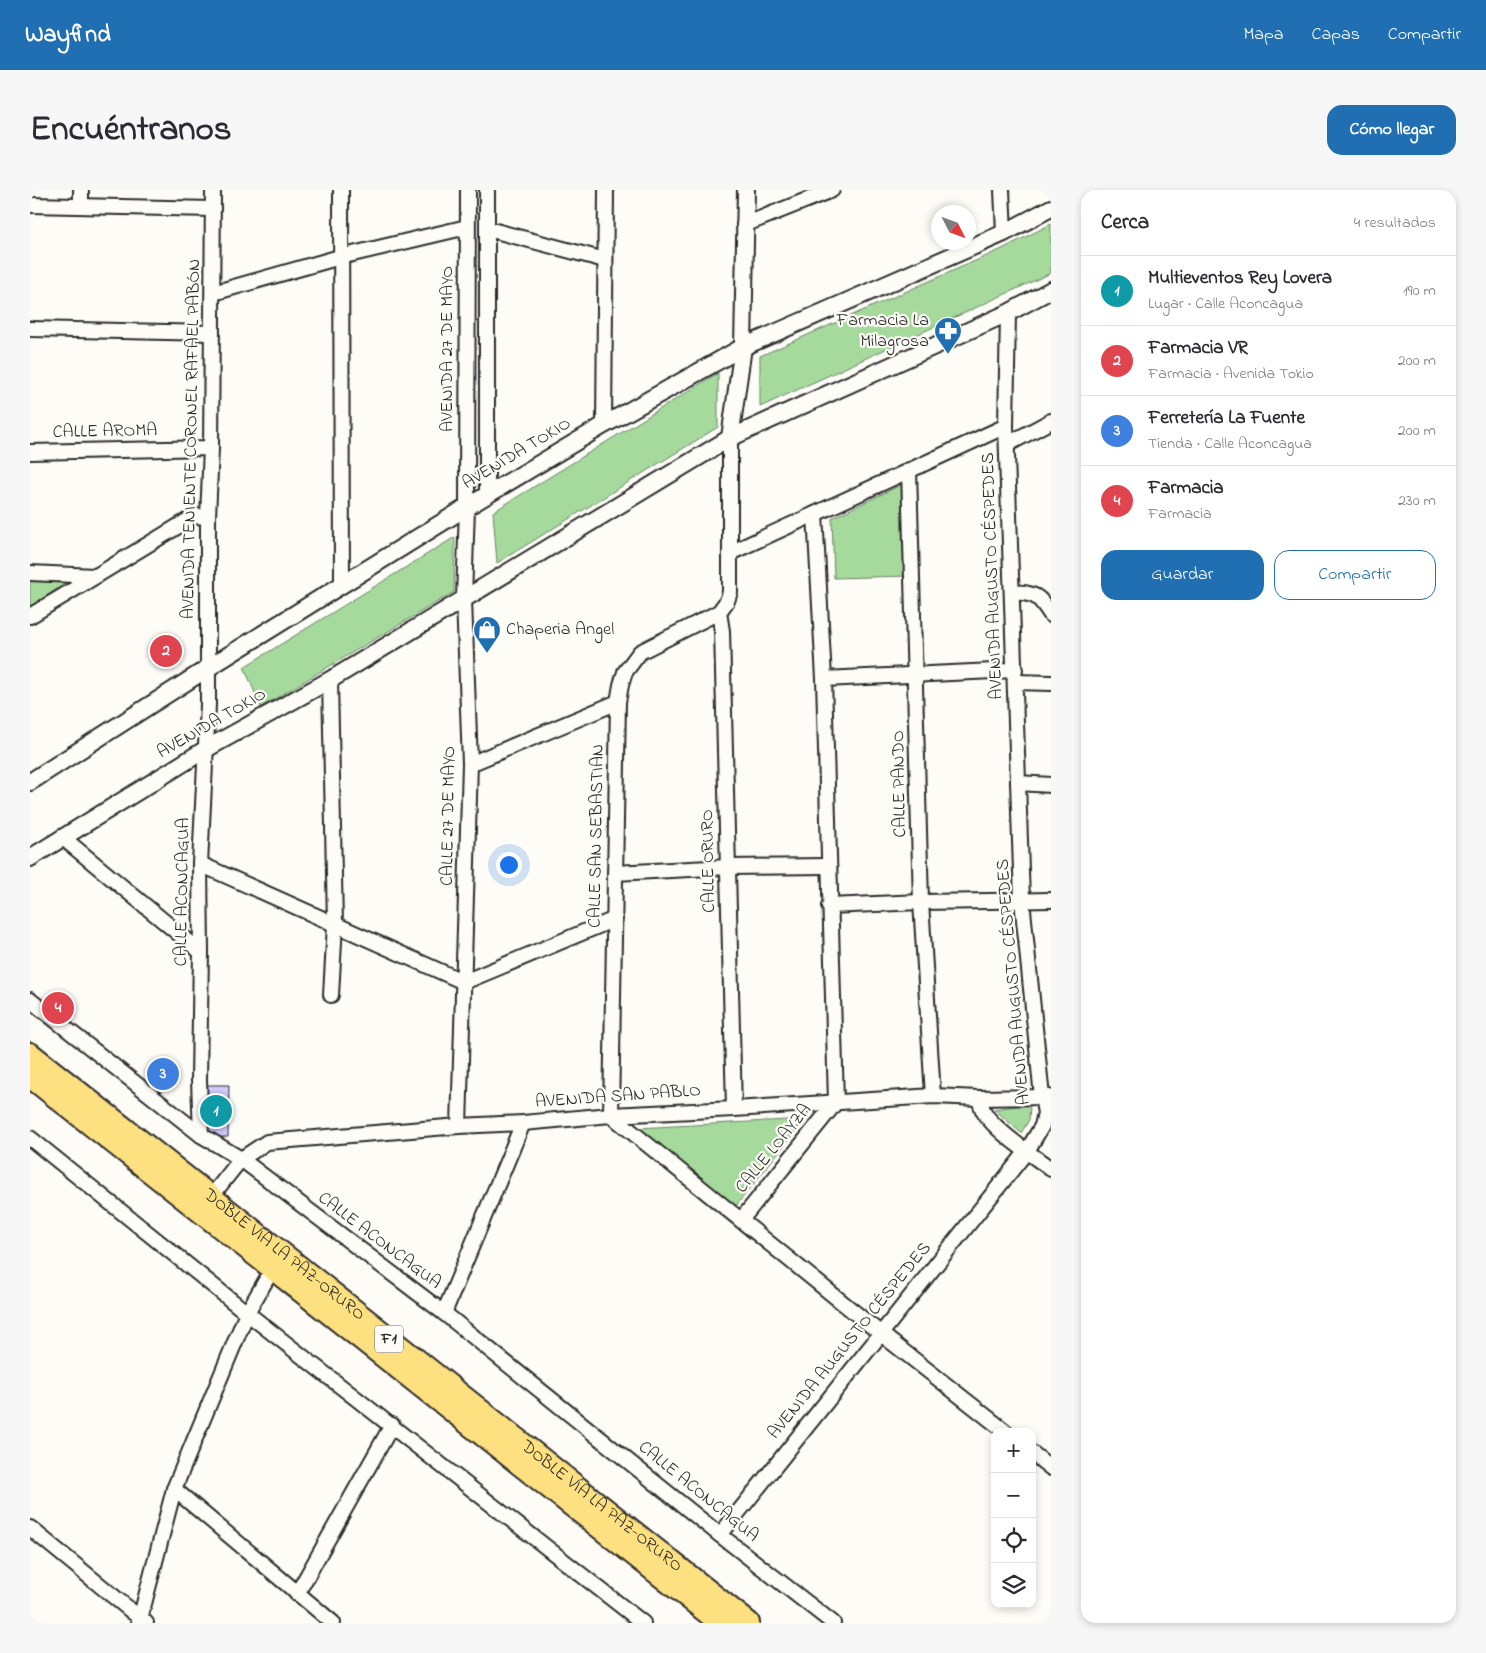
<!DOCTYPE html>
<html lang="es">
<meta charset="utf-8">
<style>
:root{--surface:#fff;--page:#f7f7f7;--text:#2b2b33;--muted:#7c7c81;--line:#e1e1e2;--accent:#1f6fb2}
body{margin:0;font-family:"Indie Flower",sans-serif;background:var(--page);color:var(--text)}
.controls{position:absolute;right:15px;bottom:15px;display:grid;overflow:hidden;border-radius:10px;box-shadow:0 2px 8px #0003}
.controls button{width:45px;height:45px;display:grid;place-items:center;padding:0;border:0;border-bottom:1px solid var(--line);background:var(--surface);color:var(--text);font:25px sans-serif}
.compass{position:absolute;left:901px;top:15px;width:45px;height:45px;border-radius:50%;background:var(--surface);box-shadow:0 2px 8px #0003;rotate:132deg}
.you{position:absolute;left:478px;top:674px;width:18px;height:18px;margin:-12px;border:4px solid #fff;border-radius:50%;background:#1a73e8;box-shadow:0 0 0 8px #1a73e833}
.badge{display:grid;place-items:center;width:32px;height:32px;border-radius:50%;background:var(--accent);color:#fff;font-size:16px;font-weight:700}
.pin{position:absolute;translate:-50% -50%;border:2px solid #fff;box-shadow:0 1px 5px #0006}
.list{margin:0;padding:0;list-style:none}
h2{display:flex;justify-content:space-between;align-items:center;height:65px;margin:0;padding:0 20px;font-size:21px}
h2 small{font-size:16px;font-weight:400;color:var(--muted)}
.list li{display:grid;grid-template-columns:32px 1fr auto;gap:15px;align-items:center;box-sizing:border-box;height:70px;padding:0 20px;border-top:1px solid var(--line)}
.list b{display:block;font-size:19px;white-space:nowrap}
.list p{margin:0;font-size:16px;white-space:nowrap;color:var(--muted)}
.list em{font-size:16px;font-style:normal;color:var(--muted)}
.actions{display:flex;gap:10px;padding:15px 20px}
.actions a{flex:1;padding:11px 0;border:1px solid var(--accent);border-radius:15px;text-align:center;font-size:18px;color:var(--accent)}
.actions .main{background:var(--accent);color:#fff}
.icon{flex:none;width:28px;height:28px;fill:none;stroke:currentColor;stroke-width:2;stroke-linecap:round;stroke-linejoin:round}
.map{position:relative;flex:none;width:1021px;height:1433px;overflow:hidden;border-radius:15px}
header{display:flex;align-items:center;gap:30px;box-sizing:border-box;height:70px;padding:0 25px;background:var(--accent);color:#fff}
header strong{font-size:24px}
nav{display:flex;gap:28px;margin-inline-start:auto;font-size:18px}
.intro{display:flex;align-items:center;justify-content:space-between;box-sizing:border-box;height:120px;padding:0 30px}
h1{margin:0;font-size:35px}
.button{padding:12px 22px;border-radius:15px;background:var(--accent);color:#fff;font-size:18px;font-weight:700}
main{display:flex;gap:30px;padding:0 30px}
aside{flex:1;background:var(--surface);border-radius:15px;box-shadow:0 2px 8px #0003}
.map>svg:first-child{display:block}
</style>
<header>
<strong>Wayfind</strong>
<nav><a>Mapa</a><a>Capas</a><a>Compartir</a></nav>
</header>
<div class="intro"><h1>Encuéntranos</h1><a class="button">Cómo llegar</a></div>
<main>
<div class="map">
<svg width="1021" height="1433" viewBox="0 0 1021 1433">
<rect width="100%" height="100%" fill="#fdfcf7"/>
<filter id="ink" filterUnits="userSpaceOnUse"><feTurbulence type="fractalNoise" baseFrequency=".02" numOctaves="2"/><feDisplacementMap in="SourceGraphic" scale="10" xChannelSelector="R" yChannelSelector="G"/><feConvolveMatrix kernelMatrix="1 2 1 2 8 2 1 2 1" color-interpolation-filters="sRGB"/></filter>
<g filter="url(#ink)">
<!-- green -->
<g fill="#a5da9c" stroke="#688264">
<path d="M 1021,34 L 1021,83 L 730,217 L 730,166 L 970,60 Z"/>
<path d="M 688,183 L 688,237 L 467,373 L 463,322 Z"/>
<path d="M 873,294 L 879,386 L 804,388 L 802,328 Z"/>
<path d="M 425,347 L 424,402 L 231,517 L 214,477 Z"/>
<path d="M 0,390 L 37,392 L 0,417 Z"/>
<path d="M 1000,914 L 999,930 L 991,943 L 964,919 Z"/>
<path d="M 775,929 L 705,1017 L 608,938 Z"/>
</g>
<!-- building -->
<path fill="#d1cbfe" stroke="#2b2b2b" d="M 174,895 L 199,895 L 198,947 L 174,947 Z"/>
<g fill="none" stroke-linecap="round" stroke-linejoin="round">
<defs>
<g id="minor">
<path d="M 183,0 L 181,258 L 178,327 L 178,515 L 170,674 L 171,762 L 169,890 L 171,945 L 211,969 L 414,1123 L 690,1345 L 803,1433"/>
<path d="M 311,0 L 312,395"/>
<path d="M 972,0 L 974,43"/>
<path d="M 0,15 L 183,19"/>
<path d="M 51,16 L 51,0"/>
<path d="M 714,35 L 802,0"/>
<path d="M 458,39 L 575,70"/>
<path d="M 183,103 L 310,67 L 437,37"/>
<path d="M 0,139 L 182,143"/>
<path d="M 574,235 L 576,0"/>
<path d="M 700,248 L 700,402 L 697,411 L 689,422 L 610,462 L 595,482 L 591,495 L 588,512 L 581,925 L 850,1143 L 976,1242"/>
<path d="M 978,254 L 1021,231"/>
<path d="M 0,262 L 181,258"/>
<path d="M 879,280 L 891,712 L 903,906"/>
<path d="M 457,306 L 457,0"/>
<path d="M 700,363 L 976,236"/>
<path d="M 0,383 L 65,386"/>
<path d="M 983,402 C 1007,404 1008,405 1021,425"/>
<path d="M 689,422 L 692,441 L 704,919"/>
<path d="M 0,426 L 165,326 L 178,327"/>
<path d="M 794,489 L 985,480"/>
<path d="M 300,490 L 305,734 L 301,805"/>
<path d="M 985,492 L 1021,493"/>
<path d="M 440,574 L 588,512"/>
<path d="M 988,593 L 1021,595"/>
<path d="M 32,647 L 171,762"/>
<path d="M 170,674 L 434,792 L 585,729"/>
<path d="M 585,683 L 698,677 L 798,676"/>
<path d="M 799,716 L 891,712 L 1021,710"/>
<path d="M 0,810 L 171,945"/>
<path d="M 949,908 C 951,916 953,923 959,929 C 974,947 1002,965 1021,979"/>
<path d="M 429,936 L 440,574 L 434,409 L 437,317 L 438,0"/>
<path d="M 0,948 L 217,1123 L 613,1433"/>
<path d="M 180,1008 L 211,969 L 237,952 L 429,936 L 493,933 L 581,925 L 704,919 L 903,906 L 949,908 L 1019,907"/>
<path d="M 711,1030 L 806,912 L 794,489 L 785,324"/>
<path d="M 414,1123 L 493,933"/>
<path d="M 1002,1263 L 1021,1278"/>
<path d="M 144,1299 L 303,1433"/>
<path d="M 0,1338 L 116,1433"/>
<path d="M 690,1345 L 997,961 L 1012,936 L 1015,923 L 1012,907 L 992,710 L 976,236 L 978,123"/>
<path d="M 267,1404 L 362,1235"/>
<path d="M 109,1433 L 144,1299 L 217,1123 L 243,1078"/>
</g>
<g id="tertiary">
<path d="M 700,248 L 713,157 L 716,0"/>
<path d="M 0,592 L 178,478 L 437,317 L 574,235 L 713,157 L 974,43 L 1021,18"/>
<path d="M 0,668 L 176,559 L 300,490 L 700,248 L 978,123 L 1021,100"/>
</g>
<g id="trunk">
<path id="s1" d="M 0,864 L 718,1433"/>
<path d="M 0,886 L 691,1433"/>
</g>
</defs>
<!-- minor casing -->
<use href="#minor" stroke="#2b2b2b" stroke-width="18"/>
<!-- tertiary casing -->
<use href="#tertiary" stroke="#2b2b2b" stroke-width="20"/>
<!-- trunk casing -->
<use href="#trunk" stroke="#2b2b2b" stroke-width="26"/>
<!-- minor -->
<use href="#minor" stroke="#fdfcf7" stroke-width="14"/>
<!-- tertiary -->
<use href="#tertiary" stroke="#fdfcf7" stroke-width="16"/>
<!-- trunk -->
<use href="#trunk" stroke="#fde080" stroke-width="22"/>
</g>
</g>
<!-- icons -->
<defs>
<symbol id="pharmacy-pin" viewBox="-11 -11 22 30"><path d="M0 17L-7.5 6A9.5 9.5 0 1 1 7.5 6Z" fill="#1f6fb2" stroke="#fdfcf7"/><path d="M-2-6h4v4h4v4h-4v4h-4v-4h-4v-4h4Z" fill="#fff"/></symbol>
<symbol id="shop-pin" viewBox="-11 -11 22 30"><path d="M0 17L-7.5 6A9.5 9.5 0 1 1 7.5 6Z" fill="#1f6fb2" stroke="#fdfcf7"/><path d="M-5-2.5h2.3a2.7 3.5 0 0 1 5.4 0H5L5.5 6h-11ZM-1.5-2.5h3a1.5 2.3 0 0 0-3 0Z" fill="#fff"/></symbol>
</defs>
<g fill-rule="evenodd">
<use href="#pharmacy-pin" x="902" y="125" width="32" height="43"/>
<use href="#shop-pin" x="441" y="424" width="32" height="43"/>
</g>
<g text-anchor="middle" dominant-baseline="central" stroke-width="4.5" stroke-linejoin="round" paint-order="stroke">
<!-- shield labels -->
<rect fill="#fdfcf7" stroke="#6a6a68" stroke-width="1" x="345" y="1135.5" width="28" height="27" rx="4"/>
<g font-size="16" font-weight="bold" fill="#2b2b2b">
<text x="359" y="1149">F1</text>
</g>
<!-- poi labels -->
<g font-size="18" fill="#2b2b2b" stroke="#fdfcf7" text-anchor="end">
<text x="899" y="131">Farmacia La<tspan x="899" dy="21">Milagrosa</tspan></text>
<text x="476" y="440" text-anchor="start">Chaperia Angel</text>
</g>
<!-- street labels -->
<g font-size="18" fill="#2b2b2b" stroke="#fdfcf7">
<text transform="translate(418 159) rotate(-90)">AVENIDA 27 DE MAYO</text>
<text transform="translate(75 242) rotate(-1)">CALLE AROMA</text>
<text transform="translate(162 249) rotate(-89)">AVENIDA TENIENTE CORONEL RAFAEL PABÓN</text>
<text transform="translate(487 264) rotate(-31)">AVENIDA TOKIO</text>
<text transform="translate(963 386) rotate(-92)">AVENIDA AUGUSTO CÉSPEDES</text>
<text transform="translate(182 534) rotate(-30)">AVENIDA TOKIO</text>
<text transform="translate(870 594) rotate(-91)">CALLE PANDO</text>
<text transform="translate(419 626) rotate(-89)">CALLE 27 DE MAYO</text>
<text transform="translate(567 646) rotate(-89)">CALLE SAN SEBASTIAN</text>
<text transform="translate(679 671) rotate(-91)">CALLE ORURO</text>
<text transform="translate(153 702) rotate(-89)">CALLE ACONCAGUA</text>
<text transform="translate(984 792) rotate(-95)">AVENIDA AUGUSTO CÉSPEDES</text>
<text transform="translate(588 907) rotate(-4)">AVENIDA SAN PABLO</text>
<text transform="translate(744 959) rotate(-51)">CALLE LOAYZA</text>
<text transform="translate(349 1051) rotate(37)">CALLE ACONCAGUA</text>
<text stroke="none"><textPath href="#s1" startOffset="324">DOBLE VÍA LA PAZ-ORURO</textPath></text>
<text transform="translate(820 1151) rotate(-51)">AVENIDA AUGUSTO CÉSPEDES</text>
<text transform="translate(668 1302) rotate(39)">CALLE ACONCAGUA</text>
<text stroke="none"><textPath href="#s1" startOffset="729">DOBLE VÍA LA PAZ-ORURO</textPath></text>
</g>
</g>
</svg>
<div class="controls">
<button>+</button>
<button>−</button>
<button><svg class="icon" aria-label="locate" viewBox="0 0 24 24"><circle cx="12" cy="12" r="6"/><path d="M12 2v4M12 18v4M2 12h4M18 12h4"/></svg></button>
<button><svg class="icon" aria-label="layers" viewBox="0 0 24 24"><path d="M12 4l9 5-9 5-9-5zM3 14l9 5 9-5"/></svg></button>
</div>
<svg class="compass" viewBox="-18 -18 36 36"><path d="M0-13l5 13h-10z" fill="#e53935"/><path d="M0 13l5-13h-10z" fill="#7c7c81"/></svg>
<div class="you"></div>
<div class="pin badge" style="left:186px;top:921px;background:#0f9aa8">1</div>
<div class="pin badge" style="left:136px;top:461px;background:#e0444e">2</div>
<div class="pin badge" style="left:133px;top:884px;background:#3f7fe0">3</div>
<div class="pin badge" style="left:28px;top:818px;background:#e0444e">4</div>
</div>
<aside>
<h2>Cerca<small>4 resultados</small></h2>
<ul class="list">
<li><span class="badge" style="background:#0f9aa8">1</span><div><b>Multieventos Rey Lovera</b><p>Lugar · Calle Aconcagua</p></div><em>190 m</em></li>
<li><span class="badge" style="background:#e0444e">2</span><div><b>Farmacia VR</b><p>Farmacia · Avenida Tokio</p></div><em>200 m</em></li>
<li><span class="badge" style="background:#3f7fe0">3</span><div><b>Ferretería La Fuente</b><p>Tienda · Calle Aconcagua</p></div><em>200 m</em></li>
<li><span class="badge" style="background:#e0444e">4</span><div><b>Farmacia</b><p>Farmacia</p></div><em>230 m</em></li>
</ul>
<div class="actions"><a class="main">Guardar</a><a>Compartir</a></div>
</aside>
</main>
